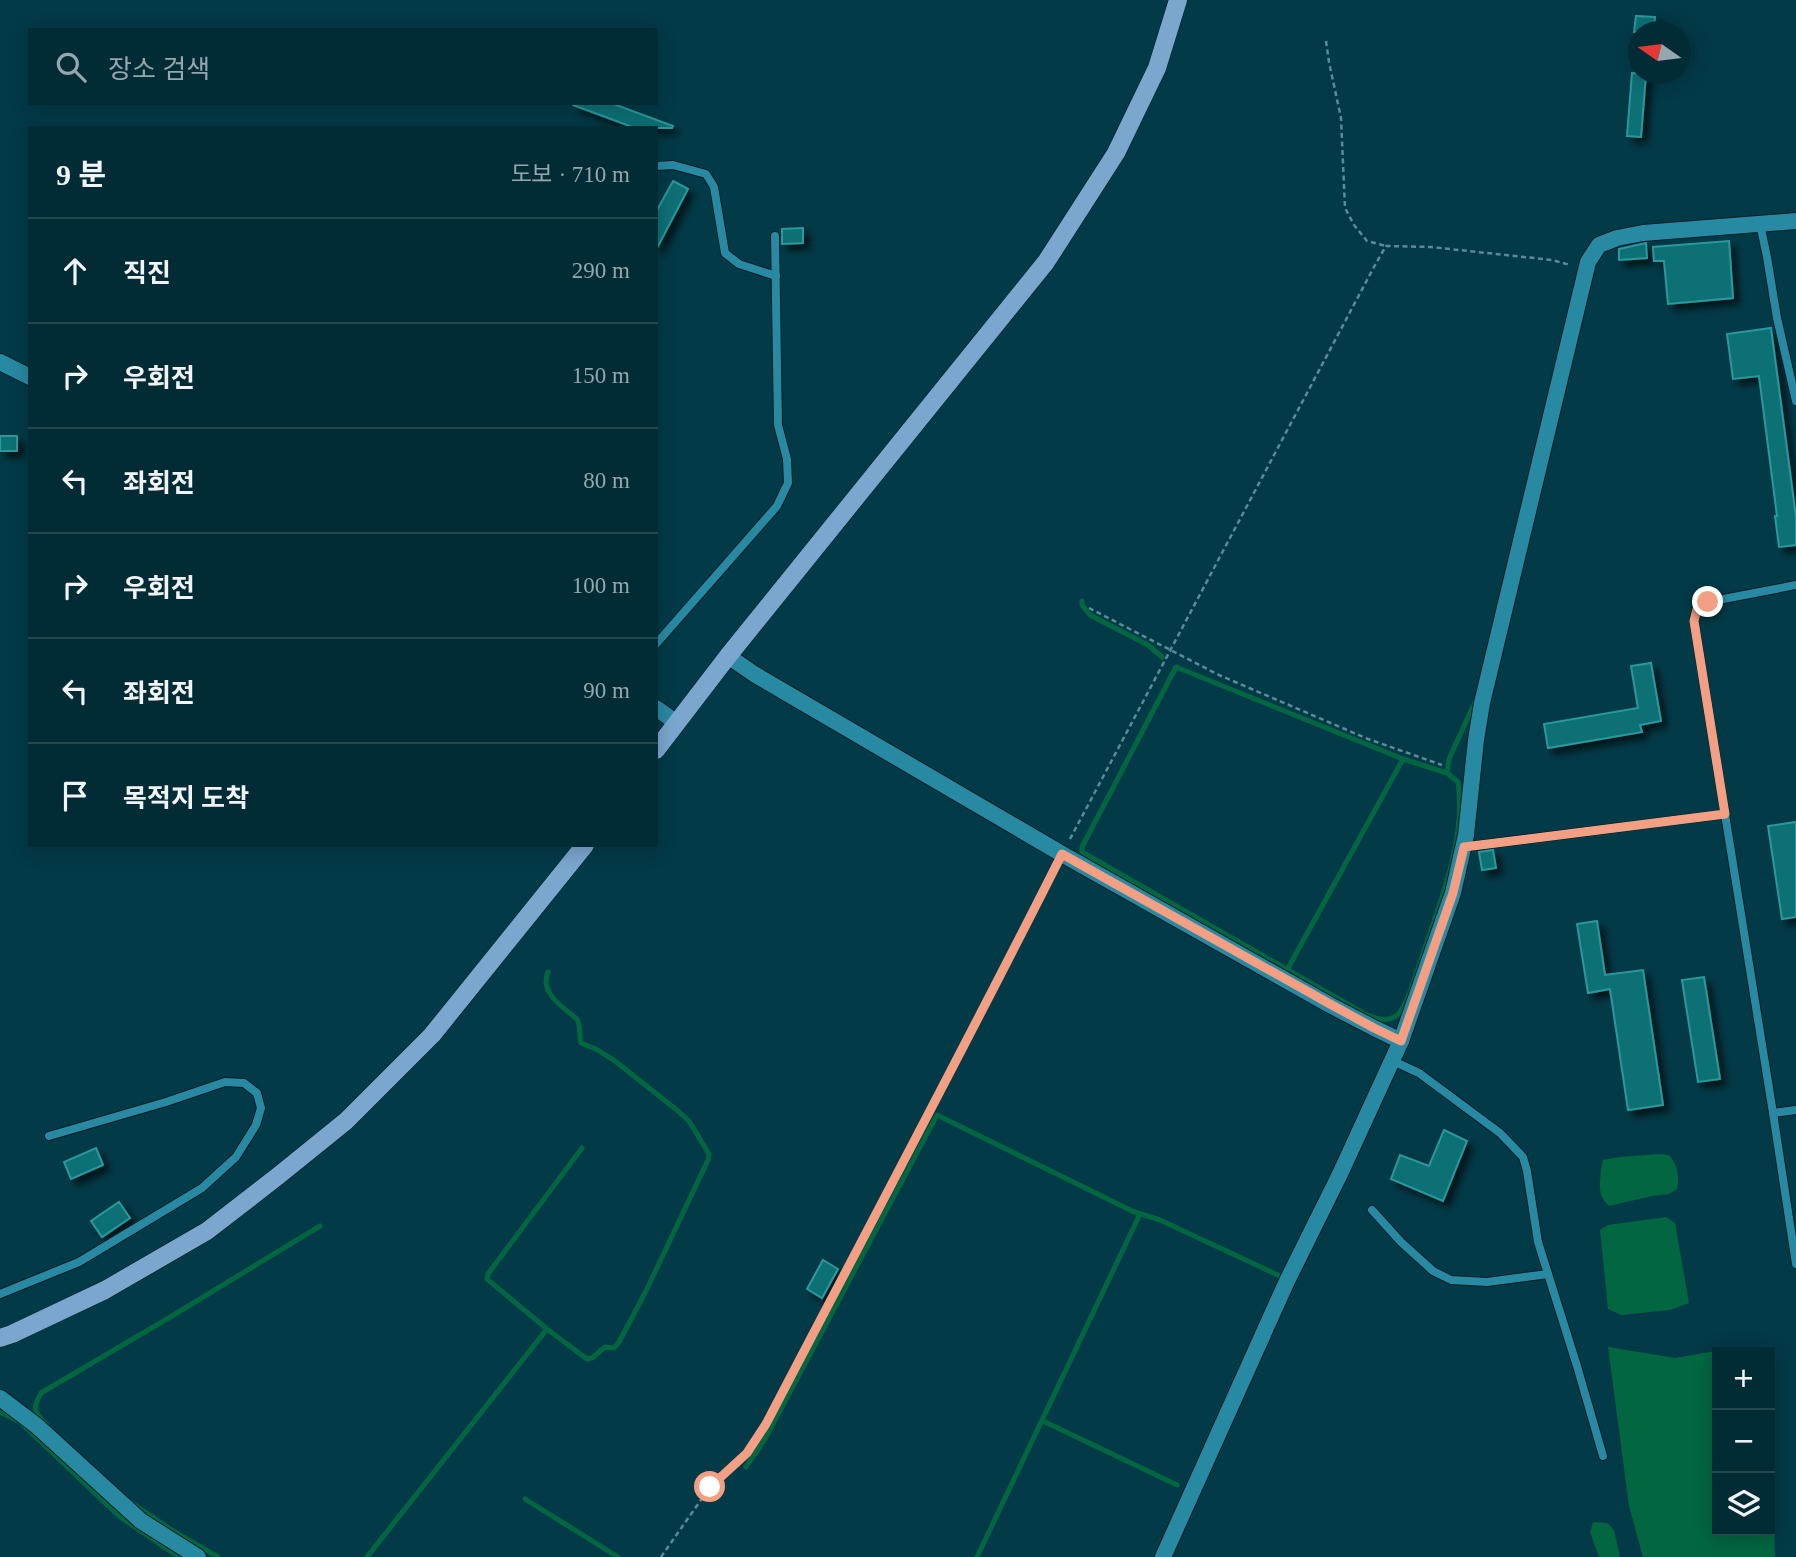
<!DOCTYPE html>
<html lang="ko">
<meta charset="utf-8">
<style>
:root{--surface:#022c35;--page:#0c343d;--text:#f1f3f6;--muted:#96a7ad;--line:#234850}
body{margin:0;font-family:"Times New Roman","Noto Sans KR",serif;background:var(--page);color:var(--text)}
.controls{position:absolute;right:21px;bottom:21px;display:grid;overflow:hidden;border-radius:0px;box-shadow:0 4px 18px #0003}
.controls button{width:63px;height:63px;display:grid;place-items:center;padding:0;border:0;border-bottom:2px solid var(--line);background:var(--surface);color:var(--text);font:35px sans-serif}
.compass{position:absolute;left:1628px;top:21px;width:63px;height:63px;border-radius:50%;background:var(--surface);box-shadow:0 4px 18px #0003;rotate:284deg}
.stop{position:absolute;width:21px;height:21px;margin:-16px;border:5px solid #f39f83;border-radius:50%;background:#fff}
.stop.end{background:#f39f83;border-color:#fff;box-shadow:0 2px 7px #0008}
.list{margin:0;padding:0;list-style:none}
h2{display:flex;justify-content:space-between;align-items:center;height:91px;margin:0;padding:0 28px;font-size:30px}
h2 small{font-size:23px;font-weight:400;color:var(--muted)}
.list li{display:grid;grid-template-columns:46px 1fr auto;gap:21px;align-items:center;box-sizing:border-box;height:105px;padding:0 28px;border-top:2px solid var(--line)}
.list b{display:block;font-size:26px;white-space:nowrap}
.list em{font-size:23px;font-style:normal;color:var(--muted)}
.icon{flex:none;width:38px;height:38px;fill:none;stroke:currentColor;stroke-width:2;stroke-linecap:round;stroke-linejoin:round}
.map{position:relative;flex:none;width:1796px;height:1557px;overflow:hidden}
.search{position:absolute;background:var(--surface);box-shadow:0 4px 18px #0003;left:28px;top:28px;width:630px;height:77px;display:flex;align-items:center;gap:18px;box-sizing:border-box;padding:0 24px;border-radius:0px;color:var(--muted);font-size:26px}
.panel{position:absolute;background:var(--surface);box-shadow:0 4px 18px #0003;left:28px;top:126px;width:630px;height:721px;border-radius:0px}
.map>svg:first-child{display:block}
</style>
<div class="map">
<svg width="1796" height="1557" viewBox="0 0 1796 1557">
<defs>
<filter id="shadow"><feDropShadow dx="6" dy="6" stdDeviation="3.5" flood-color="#0009"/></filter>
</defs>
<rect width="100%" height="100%" fill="#033a47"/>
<!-- water -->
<g fill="#026740">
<path d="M 1659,1154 L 1669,1155 C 1677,1163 1680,1178 1677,1189 L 1669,1194 L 1652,1196 L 1609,1206 C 1607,1203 1603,1200 1602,1197 C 1598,1189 1601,1168 1603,1160 L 1619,1157 Z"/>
<path d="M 1666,1217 L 1675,1223 L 1689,1303 L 1670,1310 L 1621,1315 L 1608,1309 L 1600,1230 L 1608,1225 Z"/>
<path d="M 1608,1347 L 1675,1358 L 1715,1351 L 1720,1352 L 1717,1352 L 1717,1531 L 1770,1531 L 1770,1458 L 1773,1489 L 1775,1557 L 1643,1557 L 1629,1506 Z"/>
<path d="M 1593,1522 L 1607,1523 L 1614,1530 L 1620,1557 L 1599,1557 L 1590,1532 Z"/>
</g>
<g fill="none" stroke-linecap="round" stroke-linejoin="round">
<!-- stream -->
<g stroke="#026740" stroke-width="5">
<path d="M 1082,601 L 1082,605 L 1090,615 L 1148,645 L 1162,657"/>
<path d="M 1447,773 L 1403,759 L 1176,667 L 1082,847 L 1082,852 L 1365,1014 C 1377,1019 1390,1024 1400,1012 C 1409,1000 1415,977 1420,962 C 1438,909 1467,838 1458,782 L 1447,773 L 1449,759 L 1475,702"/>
<path d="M 1287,970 L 1403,759"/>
<path d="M 547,1329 L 587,1359 L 592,1358 L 605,1347 L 614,1348 L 619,1342 L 646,1291 L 708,1160 L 709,1154 L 689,1121 L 678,1111 L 615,1061 L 596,1049 L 581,1043 C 579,1035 581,1026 577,1019 C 563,1007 539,993 548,972"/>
<path d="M 0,1412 L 20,1422 L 120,1517 L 179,1557"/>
<path d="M 1043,1421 L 1177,1485"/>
<path d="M 47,1425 C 34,1412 32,1409 41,1393 L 172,1316 L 320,1226"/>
<path d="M 746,1467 L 765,1439 L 937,1115 L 1132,1211 L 1160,1220 L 1280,1276"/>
<path d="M 525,1499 L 618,1557"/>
<path d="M 129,1501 L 173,1531 L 218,1557"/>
<path d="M 367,1557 L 547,1329 L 487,1279 L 488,1274 L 582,1148"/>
<path d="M 977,1557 L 1140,1214"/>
</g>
</g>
<!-- building -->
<g fill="#077074" stroke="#2b989c" stroke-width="2" filter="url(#shadow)">
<path d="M 1636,16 L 1655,17 L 1654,32 L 1634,32 Z"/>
<path d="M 1632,73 L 1646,74 L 1641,137 L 1627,136 Z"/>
<path d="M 573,103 L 611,103 L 673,126 L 672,128 L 635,128 L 573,105 Z"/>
<path d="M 673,181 L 688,189 L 656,250 L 656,212 Z"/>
<path d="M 803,228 L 803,243 L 782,244 L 782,229 Z"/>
<path d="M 1729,241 L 1733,298 L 1668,304 L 1664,261 L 1654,261 L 1653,247 Z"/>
<path d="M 1646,243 L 1647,258 L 1619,260 L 1619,249 Z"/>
<path d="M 1771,328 L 1796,517 L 1796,545 L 1779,547 L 1775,516 L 1777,516 L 1759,376 L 1733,379 L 1727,334 Z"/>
<rect x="0" y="436" width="17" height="15"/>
<path d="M 1651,663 L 1661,721 L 1640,725 L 1642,732 L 1548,748 L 1544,724 L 1638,708 L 1631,666 Z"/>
<path d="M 1796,822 L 1796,917 L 1782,919 L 1768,826 Z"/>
<path d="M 1493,850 L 1496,868 L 1482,870 L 1479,852 Z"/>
<path d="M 1597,921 L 1605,975 L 1643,970 L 1663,1105 L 1628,1110 L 1610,989 L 1588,993 L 1577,924 Z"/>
<path d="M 1704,977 L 1720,1079 L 1698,1082 L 1682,980 Z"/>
<path d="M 1444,1130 L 1467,1141 L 1443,1201 L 1391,1179 L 1400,1155 L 1429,1166 Z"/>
<path d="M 96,1148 L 103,1165 L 71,1179 L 64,1162 Z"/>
<path d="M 119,1202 L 130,1218 L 102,1237 L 91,1221 Z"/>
<path d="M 823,1260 L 838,1269 L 822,1298 L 807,1289 Z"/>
</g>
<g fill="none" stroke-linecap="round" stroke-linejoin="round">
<defs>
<g id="service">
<path d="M 656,166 L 673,165 L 706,174 L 714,187 L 725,253 L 739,264 L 776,276"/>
<path d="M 1760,224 L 1767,257 L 1777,318 L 1796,401"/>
<path d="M 1796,585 L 1708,602 L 1697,609 L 1694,621 L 1773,1113 L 1796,1264"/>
<path d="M 656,644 L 777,506 L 788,483 L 787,459 L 778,425 L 775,236"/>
<path d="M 1464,847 L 1725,814"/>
<path d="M 1393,1061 L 1419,1073 L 1500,1133 L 1523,1157 L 1527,1171 L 1538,1242 L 1577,1366 L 1603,1456"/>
<path d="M 1773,1113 L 1796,1110"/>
<path d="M 1372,1210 L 1401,1242 L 1433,1271 L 1451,1280 L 1487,1282 L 1548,1274"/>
<path d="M 0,1294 L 79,1262 L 202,1188 L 236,1157 L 256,1125 L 261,1108 L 257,1093 L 244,1083 L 225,1082 L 166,1102 L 49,1136"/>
</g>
<g id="minor">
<path d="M 0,362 L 30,377"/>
<path d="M 728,656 L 754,674 L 1062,854 L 1330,1005 L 1374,1028 L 1401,1041"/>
<path d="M 656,708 L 677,723"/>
<path d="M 0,1398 L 37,1426 L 141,1521 L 198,1557"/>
<path d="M 1163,1557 L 1287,1281 L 1340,1174 L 1401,1041 L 1453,893 L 1466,835 L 1476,740 L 1482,703 L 1588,262 L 1599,245 L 1617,238 L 1643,233 L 1796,221"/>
</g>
<g id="primary">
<path d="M 656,750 L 728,656 L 1046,262 L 1116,153 L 1157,68 L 1178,0"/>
<path d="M 0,1338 L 12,1334 L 105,1290 L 207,1231 L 278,1176 L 346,1121 L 432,1035 L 585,845"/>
</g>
</defs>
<!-- service casing -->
<use href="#service" stroke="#021f27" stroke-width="10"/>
<!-- minor casing -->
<use href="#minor" stroke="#021f27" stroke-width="18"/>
<!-- primary casing -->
<use href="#primary" stroke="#021f27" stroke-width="19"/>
<!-- path -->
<g stroke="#5b8b98" stroke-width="2.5" stroke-dasharray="5 3.5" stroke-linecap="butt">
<path d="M 1326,41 L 1329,62 L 1341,118 L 1345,208 L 1354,225 L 1367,241 L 1386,246"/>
<path d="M 1089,608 L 1219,675 L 1368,739 L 1442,765"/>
<path d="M 1070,839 L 1375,265 L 1386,246 L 1431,247 L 1552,260 L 1570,265"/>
<path d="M 661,1557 L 710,1487 L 746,1453 L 766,1425 C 862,1238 961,1054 1056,867"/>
</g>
<!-- service -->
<use href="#service" stroke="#2889a2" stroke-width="8"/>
<!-- minor -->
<use href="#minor" stroke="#2889a2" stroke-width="16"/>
<!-- primary -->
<use href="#primary" stroke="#7ba6ce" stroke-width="18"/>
</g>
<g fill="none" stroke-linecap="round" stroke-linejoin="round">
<!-- route -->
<path stroke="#f39f83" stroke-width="9" d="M 710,1487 L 747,1453 L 766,1424 C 865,1234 966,1045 1062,854 L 1330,1004 L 1374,1028 L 1401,1041 L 1453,893 L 1464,847 L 1725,814 L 1694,621 L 1697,609 L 1708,602"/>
</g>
</svg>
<div class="controls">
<button>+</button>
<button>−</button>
<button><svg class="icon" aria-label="layers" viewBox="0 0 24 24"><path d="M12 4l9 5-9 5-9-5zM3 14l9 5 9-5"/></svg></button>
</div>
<svg class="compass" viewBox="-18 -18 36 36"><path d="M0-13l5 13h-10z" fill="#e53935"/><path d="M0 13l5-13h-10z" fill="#96a7ad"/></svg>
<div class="stop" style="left:710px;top:1487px"></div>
<div class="stop end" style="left:1708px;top:602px"></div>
<div class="search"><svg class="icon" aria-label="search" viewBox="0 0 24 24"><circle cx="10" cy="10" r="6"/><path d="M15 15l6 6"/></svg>장소 검색</div>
<section class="panel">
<h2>9 분<small>도보 · 710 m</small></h2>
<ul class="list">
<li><svg class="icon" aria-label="ahead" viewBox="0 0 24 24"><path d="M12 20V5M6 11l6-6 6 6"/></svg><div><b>직진</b></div><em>290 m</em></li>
<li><svg class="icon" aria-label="right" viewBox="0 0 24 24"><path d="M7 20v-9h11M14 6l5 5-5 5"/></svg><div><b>우회전</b></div><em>150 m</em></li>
<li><svg class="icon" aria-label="left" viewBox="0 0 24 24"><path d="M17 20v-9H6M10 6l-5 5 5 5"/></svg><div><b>좌회전</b></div><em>80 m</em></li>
<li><svg class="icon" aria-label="right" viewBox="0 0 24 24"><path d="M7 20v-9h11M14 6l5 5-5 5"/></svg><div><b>우회전</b></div><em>100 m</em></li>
<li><svg class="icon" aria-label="left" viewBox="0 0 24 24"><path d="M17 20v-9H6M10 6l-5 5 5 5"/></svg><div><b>좌회전</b></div><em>90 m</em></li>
<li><svg class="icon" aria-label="arrive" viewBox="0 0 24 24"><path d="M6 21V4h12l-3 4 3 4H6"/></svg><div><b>목적지 도착</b></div></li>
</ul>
</section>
</div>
